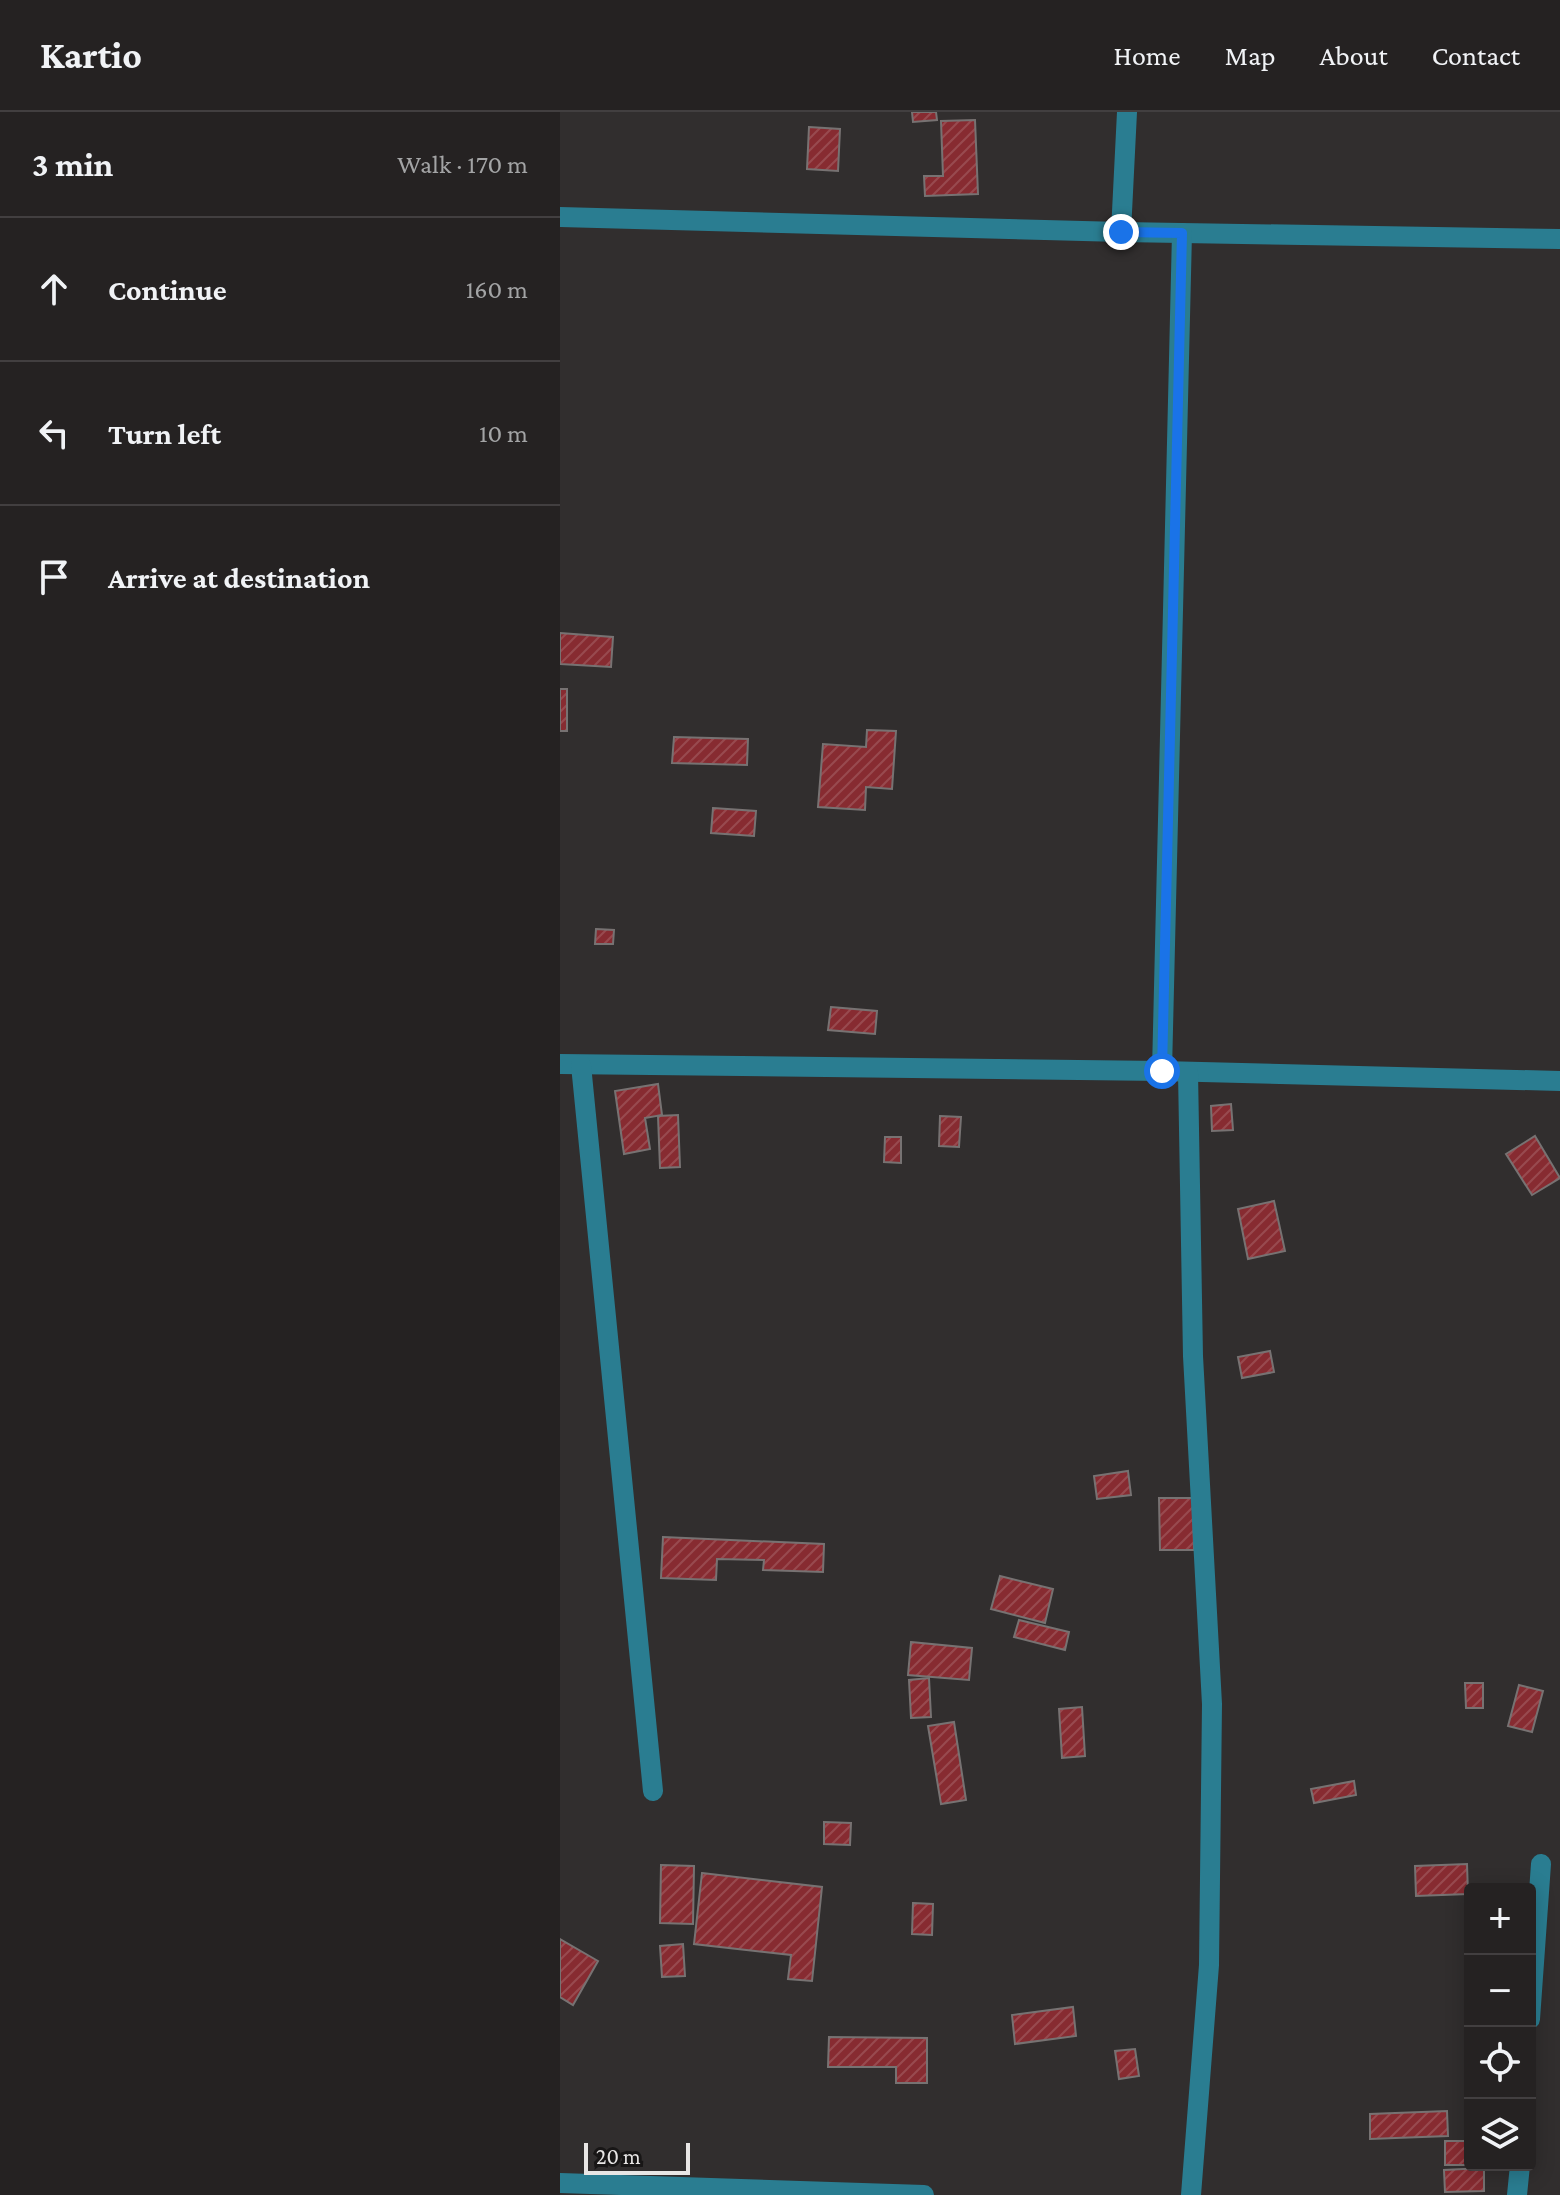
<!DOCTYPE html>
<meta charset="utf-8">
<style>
:root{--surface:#252222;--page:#2d2a2a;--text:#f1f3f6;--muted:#a3a4a5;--line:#423f40}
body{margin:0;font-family:"Crimson Pro",serif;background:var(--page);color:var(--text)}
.controls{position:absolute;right:24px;bottom:24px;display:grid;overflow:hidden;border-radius:8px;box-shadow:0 4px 20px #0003}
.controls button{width:72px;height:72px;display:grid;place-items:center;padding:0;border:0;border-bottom:2px solid var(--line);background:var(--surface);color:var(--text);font:40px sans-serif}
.scale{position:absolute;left:24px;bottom:20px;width:106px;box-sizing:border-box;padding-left:8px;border:4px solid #e8e6e5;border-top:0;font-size:22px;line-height:28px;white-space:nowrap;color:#e8e6e5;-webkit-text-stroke:6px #181616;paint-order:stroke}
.stop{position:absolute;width:24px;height:24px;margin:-18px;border:6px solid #1a73e8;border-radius:50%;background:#fff}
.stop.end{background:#1a73e8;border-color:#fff;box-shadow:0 2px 8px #0008}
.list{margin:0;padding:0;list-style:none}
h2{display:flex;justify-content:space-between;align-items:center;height:104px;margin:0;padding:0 32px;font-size:34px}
h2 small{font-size:26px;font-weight:400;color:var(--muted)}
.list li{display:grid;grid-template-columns:52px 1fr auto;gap:24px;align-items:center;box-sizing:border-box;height:144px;padding:0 32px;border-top:2px solid var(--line)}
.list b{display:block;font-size:30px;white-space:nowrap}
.list em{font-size:26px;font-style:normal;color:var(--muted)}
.icon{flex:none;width:44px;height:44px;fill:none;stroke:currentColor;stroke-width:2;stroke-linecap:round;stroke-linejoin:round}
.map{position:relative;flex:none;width:1000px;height:2083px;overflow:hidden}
header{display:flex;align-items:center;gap:48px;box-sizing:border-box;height:112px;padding:0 40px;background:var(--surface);border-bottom:2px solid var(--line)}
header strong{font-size:38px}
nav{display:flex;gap:44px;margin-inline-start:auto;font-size:28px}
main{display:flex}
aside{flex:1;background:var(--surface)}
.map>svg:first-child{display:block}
</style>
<header>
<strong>Kartio</strong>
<nav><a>Home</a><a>Map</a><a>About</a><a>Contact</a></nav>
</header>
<main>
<aside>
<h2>3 min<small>Walk · 170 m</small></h2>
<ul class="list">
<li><svg class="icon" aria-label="ahead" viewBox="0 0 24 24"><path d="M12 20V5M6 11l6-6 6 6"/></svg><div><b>Continue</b></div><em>160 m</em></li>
<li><svg class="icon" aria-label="left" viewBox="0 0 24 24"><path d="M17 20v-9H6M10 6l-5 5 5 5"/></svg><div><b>Turn left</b></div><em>10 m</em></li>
<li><svg class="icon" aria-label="arrive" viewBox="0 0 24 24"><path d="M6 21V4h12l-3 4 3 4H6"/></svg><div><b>Arrive at destination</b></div></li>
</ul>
</aside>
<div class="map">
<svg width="1000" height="2083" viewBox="0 0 1000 2083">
<defs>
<pattern id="building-hatch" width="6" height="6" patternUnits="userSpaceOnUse" patternTransform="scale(2)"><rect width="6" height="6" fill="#872b31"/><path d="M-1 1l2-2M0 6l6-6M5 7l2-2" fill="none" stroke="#984a4f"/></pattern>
</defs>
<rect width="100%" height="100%" fill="#312e2e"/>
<!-- building -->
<g fill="url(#building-hatch)" stroke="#777272" stroke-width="2">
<path d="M 352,0 L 376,0 L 377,8 L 353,10 Z"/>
<path d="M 415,8 L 418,82 L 365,84 L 364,64 L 383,64 L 381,9 Z"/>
<path d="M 249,15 L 280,17 L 278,59 L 247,57 Z"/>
<path d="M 0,521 L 53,525 L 51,555 L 0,552 Z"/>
<rect x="0" y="577" width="7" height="42"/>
<path d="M 307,618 L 336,619 L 332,677 L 306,675 L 305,698 L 258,695 L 263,632 L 306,635 Z"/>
<path d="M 114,625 L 188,627 L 187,653 L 112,651 Z"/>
<path d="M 153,696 L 196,699 L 194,724 L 151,721 Z"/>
<path d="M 36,817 L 54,818 L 53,832 L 35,832 Z"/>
<path d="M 271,895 L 317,899 L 315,922 L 268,918 Z"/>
<path d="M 98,972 L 102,1003 L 85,1006 L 90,1037 L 64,1042 L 55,979 Z"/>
<path d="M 671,992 L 673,1018 L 652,1019 L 651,994 Z"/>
<path d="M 118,1003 L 120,1055 L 100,1056 L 98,1004 Z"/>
<path d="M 380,1004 L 401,1005 L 399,1035 L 379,1034 Z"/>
<path d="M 975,1024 L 1000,1066 L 972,1083 L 946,1042 Z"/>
<path d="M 325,1025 L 341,1025 L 341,1051 L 324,1050 Z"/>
<path d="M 714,1089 L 725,1139 L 688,1147 L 678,1097 Z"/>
<path d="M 710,1239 L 714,1260 L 682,1266 L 678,1245 Z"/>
<path d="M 568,1359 L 571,1383 L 537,1387 L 534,1364 Z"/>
<path d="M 599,1386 L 633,1386 L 634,1438 L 600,1438 Z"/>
<path d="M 103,1425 L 264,1432 L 263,1460 L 203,1458 L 204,1448 L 157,1447 L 156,1468 L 101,1466 Z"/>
<path d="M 440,1464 L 493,1477 L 485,1511 L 431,1497 Z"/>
<path d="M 459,1508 L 509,1520 L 505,1538 L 454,1525 Z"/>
<path d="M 351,1530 L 412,1536 L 409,1568 L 348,1563 Z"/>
<path d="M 369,1566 L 371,1605 L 351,1606 L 349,1568 Z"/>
<path d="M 905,1571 L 923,1571 L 923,1596 L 906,1596 Z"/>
<path d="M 959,1573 L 983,1579 L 972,1620 L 948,1614 Z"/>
<path d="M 522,1595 L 525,1644 L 502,1646 L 499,1597 Z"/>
<path d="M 394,1610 L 406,1688 L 381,1692 L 368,1614 Z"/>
<path d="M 794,1669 L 796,1683 L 754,1691 L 751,1677 Z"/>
<path d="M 264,1710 L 291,1711 L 290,1733 L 264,1732 Z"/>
<path d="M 907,1752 L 908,1782 L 856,1784 L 855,1754 Z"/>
<path d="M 101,1753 L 134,1754 L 133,1812 L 100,1811 Z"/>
<path d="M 142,1761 L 262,1775 L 252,1869 L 228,1867 L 231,1843 L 134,1832 Z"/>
<path d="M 353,1791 L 373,1792 L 372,1823 L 352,1822 Z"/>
<path d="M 0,1827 L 38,1849 L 13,1893 L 0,1885 Z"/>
<path d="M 123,1832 L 125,1864 L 102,1865 L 100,1834 Z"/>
<path d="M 513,1895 L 516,1924 L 455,1932 L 452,1903 Z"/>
<path d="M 269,1925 L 367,1926 L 367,1971 L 336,1971 L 336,1955 L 268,1955 Z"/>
<path d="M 575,1937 L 579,1964 L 559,1967 L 555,1939 Z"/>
<path d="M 887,1999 L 888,2024 L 810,2027 L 810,2002 Z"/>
<rect x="885" y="2029" width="25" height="24"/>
<path d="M 924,2056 L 924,2079 L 885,2080 L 884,2058 Z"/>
</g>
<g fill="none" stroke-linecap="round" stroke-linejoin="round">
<!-- minor -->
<g stroke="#2a7d91" stroke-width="20">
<path d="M 0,105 L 561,120 L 1000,127"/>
<path d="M 561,120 L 567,0"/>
<path d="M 0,952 L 602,959 L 1000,969"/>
<path d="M 21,953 L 93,1679"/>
<path d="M 602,959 L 622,121"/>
<path d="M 628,960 L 633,1244 L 652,1592 L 649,1853 L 631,2083"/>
<path d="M 970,1907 L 981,1752"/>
<path d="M 0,2071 L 364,2083"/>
<path d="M 957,2083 L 960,2053"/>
</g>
</g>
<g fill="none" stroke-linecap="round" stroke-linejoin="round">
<!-- route -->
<path stroke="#1a73e8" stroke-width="10" d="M 561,120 L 622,121 L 602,959"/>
</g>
</svg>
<div class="controls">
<button>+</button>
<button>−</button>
<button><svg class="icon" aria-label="locate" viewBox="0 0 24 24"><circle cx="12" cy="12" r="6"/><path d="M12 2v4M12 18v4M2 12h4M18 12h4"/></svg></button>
<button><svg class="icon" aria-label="layers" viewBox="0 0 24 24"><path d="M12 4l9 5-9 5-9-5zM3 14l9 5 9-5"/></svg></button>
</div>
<div class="scale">20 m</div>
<div class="stop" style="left:602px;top:959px"></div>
<div class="stop end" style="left:561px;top:120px"></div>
</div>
</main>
